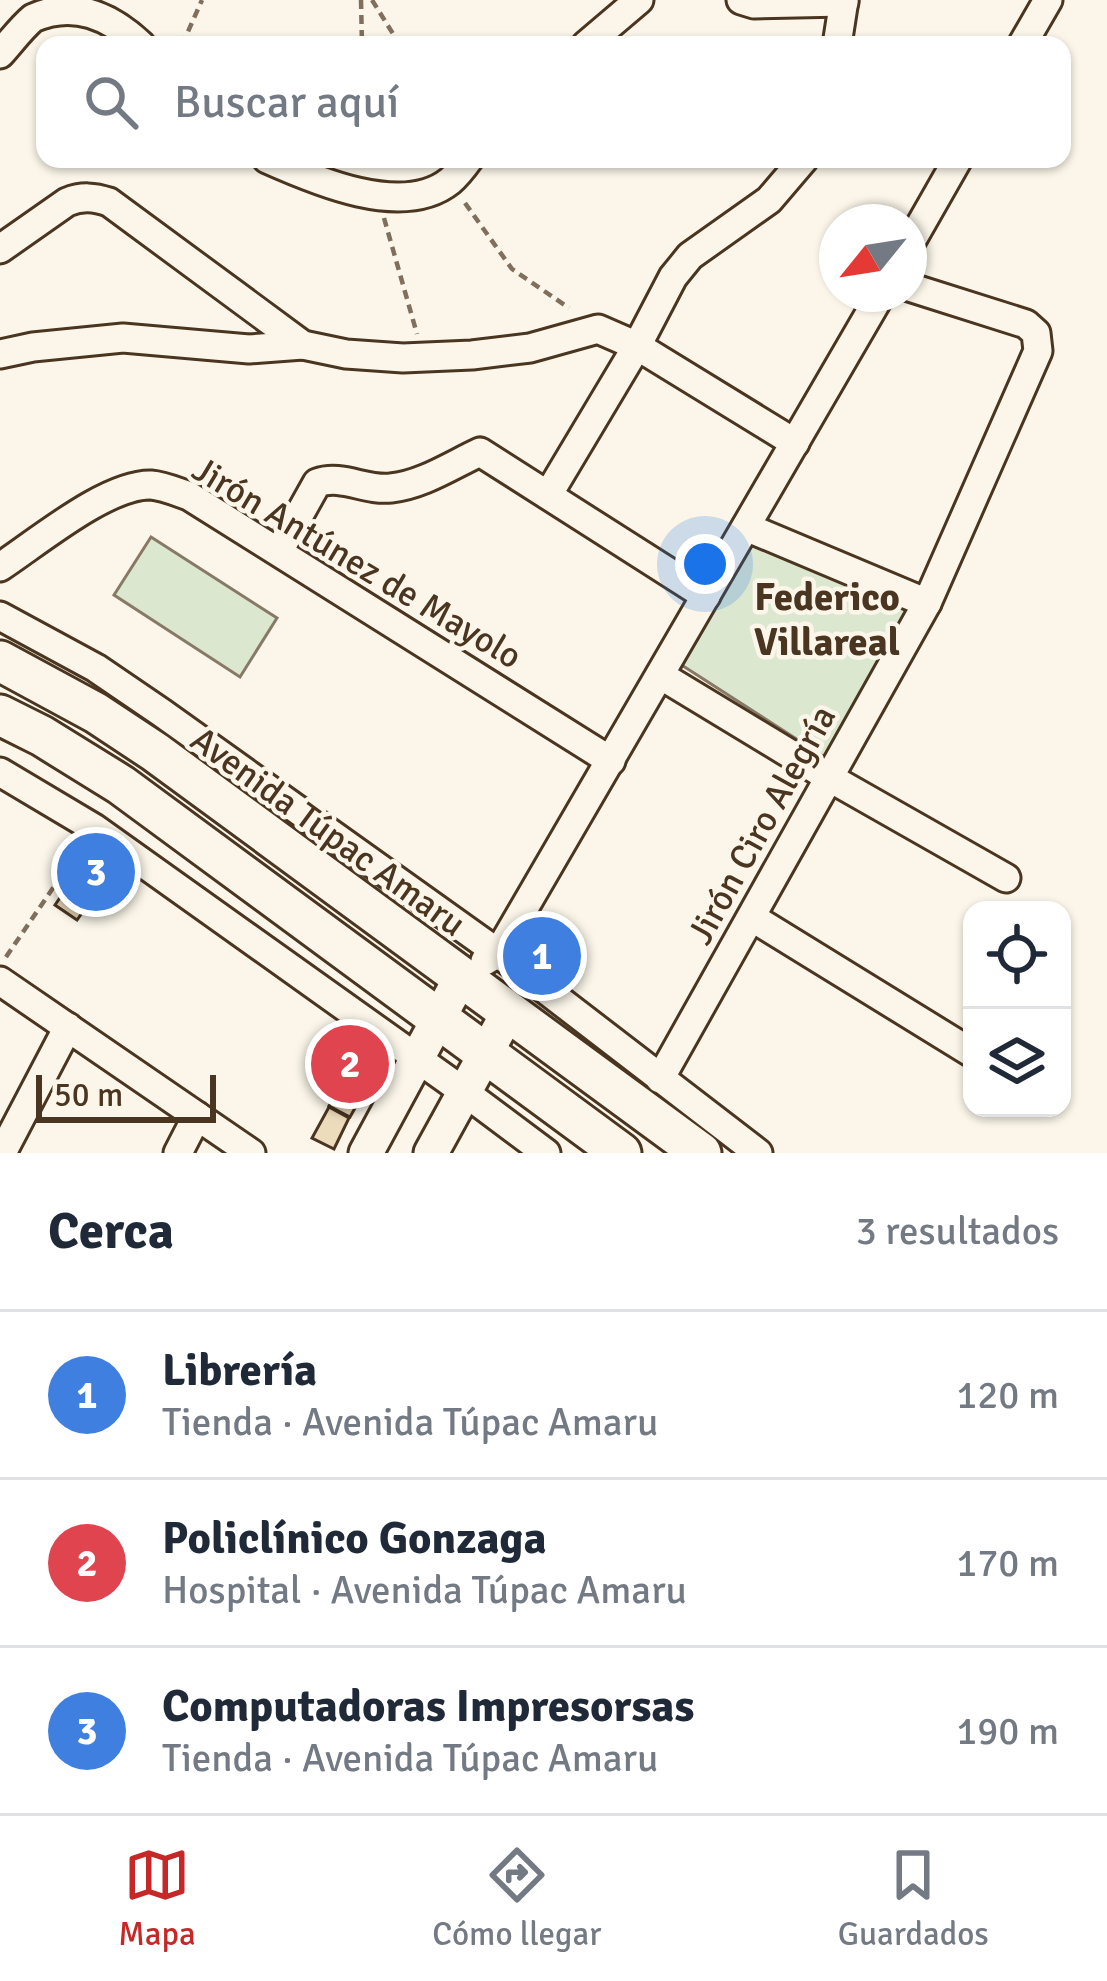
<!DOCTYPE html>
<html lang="es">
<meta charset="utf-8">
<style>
:root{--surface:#fff;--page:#f6f6f7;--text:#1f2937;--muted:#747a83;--line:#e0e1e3;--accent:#c62828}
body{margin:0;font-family:Signika,sans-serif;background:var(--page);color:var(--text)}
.controls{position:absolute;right:36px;bottom:36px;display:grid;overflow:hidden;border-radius:24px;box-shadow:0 3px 9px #0004}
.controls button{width:108px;height:108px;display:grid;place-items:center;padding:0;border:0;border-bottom:3px solid var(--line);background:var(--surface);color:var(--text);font:60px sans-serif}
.compass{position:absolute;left:819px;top:204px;width:108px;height:108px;border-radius:50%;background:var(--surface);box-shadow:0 3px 9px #0004;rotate:240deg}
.scale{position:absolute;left:36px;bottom:30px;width:180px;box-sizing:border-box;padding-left:12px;border:6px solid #4a3520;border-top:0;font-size:33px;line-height:42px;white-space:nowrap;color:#4a3520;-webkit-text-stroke:9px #fbf6e9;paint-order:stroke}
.you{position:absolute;left:705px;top:564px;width:42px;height:42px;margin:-30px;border:9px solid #fff;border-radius:50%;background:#1a73e8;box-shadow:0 0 0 18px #1a73e833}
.badge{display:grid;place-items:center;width:78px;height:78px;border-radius:50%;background:var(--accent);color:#fff;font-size:39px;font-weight:700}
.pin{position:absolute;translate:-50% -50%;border:6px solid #fff;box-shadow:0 3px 12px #0006}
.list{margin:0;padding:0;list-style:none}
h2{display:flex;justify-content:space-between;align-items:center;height:156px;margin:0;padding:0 48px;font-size:51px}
h2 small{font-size:39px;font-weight:400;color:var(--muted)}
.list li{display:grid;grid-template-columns:78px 1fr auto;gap:36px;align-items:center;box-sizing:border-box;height:168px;padding:0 48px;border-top:3px solid var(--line)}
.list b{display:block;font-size:45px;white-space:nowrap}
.list p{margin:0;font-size:39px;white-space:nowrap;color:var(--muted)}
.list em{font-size:39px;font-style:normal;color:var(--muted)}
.icon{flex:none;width:66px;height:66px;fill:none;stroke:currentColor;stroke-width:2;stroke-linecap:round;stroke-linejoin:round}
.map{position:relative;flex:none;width:1107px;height:1153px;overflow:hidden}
.search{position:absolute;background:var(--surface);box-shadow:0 3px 9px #0004;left:36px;right:36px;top:36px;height:132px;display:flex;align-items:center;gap:30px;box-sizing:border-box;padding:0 42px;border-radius:24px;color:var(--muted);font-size:45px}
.sheet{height:660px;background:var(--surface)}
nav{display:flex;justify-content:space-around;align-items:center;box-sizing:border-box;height:168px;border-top:3px solid var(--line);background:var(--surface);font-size:33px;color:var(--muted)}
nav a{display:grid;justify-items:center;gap:6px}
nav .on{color:var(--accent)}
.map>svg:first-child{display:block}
</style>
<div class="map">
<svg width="1107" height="1153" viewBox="0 0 1107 1153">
<rect width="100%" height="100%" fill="#fbf6e9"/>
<!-- green -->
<g fill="#dce7d0" stroke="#887966" stroke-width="3">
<path d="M 151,537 L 277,618 L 240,677 L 114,595 Z"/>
<path d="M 750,542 L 909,608 L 826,758 L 680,664 Z"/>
</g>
<!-- building -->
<g fill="#ecdcbc" stroke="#4a3520" stroke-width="3">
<path d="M 89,855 L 112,871 L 77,920 L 55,905 Z"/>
<path d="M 541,925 L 562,938 L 548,962 L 527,949 Z"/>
<path d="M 336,1037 L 380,1063 L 364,1091 L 319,1065 Z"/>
<path d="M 343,1080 L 364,1092 L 350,1117 L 329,1106 Z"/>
<path d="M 329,1107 L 349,1118 L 334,1149 L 312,1138 Z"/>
</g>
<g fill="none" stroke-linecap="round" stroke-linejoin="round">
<defs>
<g id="minor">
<path d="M 741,0 L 754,4 L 844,2"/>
<path d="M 586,45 L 639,0"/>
<path d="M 837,45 L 844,0"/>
<path d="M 1022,45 L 1048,0"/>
<path d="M 0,54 C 11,42 21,28 33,18 C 74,0 110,16 141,45"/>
<path d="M 267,159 C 314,180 403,219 450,181 C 457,175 464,166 469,159"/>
<path d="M 909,245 L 958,159"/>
<path d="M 0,249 L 67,202 C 82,196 94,197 109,202 L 303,345 L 346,354 L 403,358 L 472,355 L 530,348 L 598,329 L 637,346 L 795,443"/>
<path d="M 0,354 L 33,347 L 123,338 L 249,349 L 303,345"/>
<path d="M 548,495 L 637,346 L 673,277 L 690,256 L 769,200 L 804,159"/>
<path d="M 746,527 L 927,603"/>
<path d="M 279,551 L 317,483 C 342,474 365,491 391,488 C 422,485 452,465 480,452 L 706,596"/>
<path d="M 0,567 C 38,542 107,484 151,485 C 164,486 177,492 189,496 L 611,761"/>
<path d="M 0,616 L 96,668 L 162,713 L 498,953 L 758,1153"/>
<path d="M 660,675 L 830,778 L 1006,878"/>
<path d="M 0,772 L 94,828 L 463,1091 L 546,1153"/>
<path d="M 753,918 L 972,1053"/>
<path d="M 485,961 L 498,953 L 881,294"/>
<path d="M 0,981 L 251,1153"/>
<path d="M 660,1079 L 927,603 L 1038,351 L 1036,333 L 1026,324 L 909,287"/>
<path d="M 2,1153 L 68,1027"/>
<path d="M 178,1153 L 197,1116"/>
</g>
<g id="major">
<path d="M 366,1153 L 461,977"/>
<path d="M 431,1153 L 509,1011"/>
</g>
<g id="highway">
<path d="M 0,661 L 96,713 L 155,752 L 701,1153"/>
<path d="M 0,715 L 42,736 L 121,785 L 621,1153"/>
</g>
</defs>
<!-- minor casing -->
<use href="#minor" stroke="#4a3520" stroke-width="33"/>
<!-- major casing -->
<use href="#major" stroke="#4a3520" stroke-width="39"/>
<!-- highway casing -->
<use href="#highway" stroke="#4a3520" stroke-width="45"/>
<!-- path -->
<g stroke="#7f6f5c" stroke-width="4.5" stroke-dasharray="9 6" stroke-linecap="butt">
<path d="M 361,0 L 362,45"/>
<path d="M 372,0 L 400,45"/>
<path d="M 182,45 L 202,0"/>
<path d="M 465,203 L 512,269 L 569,308"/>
<path d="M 384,218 L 417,334"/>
<path d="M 6,957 L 81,847"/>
</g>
<!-- minor -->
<use href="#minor" stroke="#fbf6e9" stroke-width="27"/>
<!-- major -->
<use href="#major" stroke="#fbf6e9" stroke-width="33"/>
<!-- highway -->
<use href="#highway" stroke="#fbf6e9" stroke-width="39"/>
</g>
<g text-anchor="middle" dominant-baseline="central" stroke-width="9" stroke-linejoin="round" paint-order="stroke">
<!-- street labels -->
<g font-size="36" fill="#4a3520" stroke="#fbf6e9">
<text transform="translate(357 563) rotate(31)">Jirón Antúnez de Mayolo</text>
<text transform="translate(762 825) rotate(-61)">Jirón Ciro Alegría</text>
<text transform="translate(328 832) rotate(36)">Avenida Túpac Amaru</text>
</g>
<!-- neighbourhood labels -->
<g font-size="39" font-weight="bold" fill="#4a3520" stroke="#fbf6e9">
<text x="827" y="597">Federico<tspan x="827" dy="45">Villareal</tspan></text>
</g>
</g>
</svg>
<div class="controls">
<button><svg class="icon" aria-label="locate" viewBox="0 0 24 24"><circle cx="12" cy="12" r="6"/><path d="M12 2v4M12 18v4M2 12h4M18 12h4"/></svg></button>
<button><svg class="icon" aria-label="layers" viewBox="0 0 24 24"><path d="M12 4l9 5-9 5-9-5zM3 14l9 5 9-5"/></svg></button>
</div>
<svg class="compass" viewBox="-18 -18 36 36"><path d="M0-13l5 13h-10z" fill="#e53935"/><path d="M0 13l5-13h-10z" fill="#747a83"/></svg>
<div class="scale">50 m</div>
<div class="you"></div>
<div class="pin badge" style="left:542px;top:956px;background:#3f7fe0">1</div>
<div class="pin badge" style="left:350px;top:1064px;background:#e0444e">2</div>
<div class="pin badge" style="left:96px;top:872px;background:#3f7fe0">3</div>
<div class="search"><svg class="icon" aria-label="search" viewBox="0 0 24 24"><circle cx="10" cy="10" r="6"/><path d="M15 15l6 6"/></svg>Buscar aquí</div>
</div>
<section class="sheet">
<h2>Cerca<small>3 resultados</small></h2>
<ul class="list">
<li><span class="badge" style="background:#3f7fe0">1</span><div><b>Librería</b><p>Tienda · Avenida Túpac Amaru</p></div><em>120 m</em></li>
<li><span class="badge" style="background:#e0444e">2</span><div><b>Policlínico Gonzaga</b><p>Hospital · Avenida Túpac Amaru</p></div><em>170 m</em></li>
<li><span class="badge" style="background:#3f7fe0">3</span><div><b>Computadoras Impresorsas</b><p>Tienda · Avenida Túpac Amaru</p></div><em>190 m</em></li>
</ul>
</section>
<nav>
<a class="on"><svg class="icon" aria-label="map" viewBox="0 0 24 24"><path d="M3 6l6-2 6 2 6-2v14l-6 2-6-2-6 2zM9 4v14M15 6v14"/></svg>Mapa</a>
<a><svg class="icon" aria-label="directions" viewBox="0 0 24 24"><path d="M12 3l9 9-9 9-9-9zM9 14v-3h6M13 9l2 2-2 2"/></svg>Cómo llegar</a>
<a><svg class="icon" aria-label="saved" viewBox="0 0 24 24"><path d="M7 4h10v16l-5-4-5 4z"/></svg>Guardados</a>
</nav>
